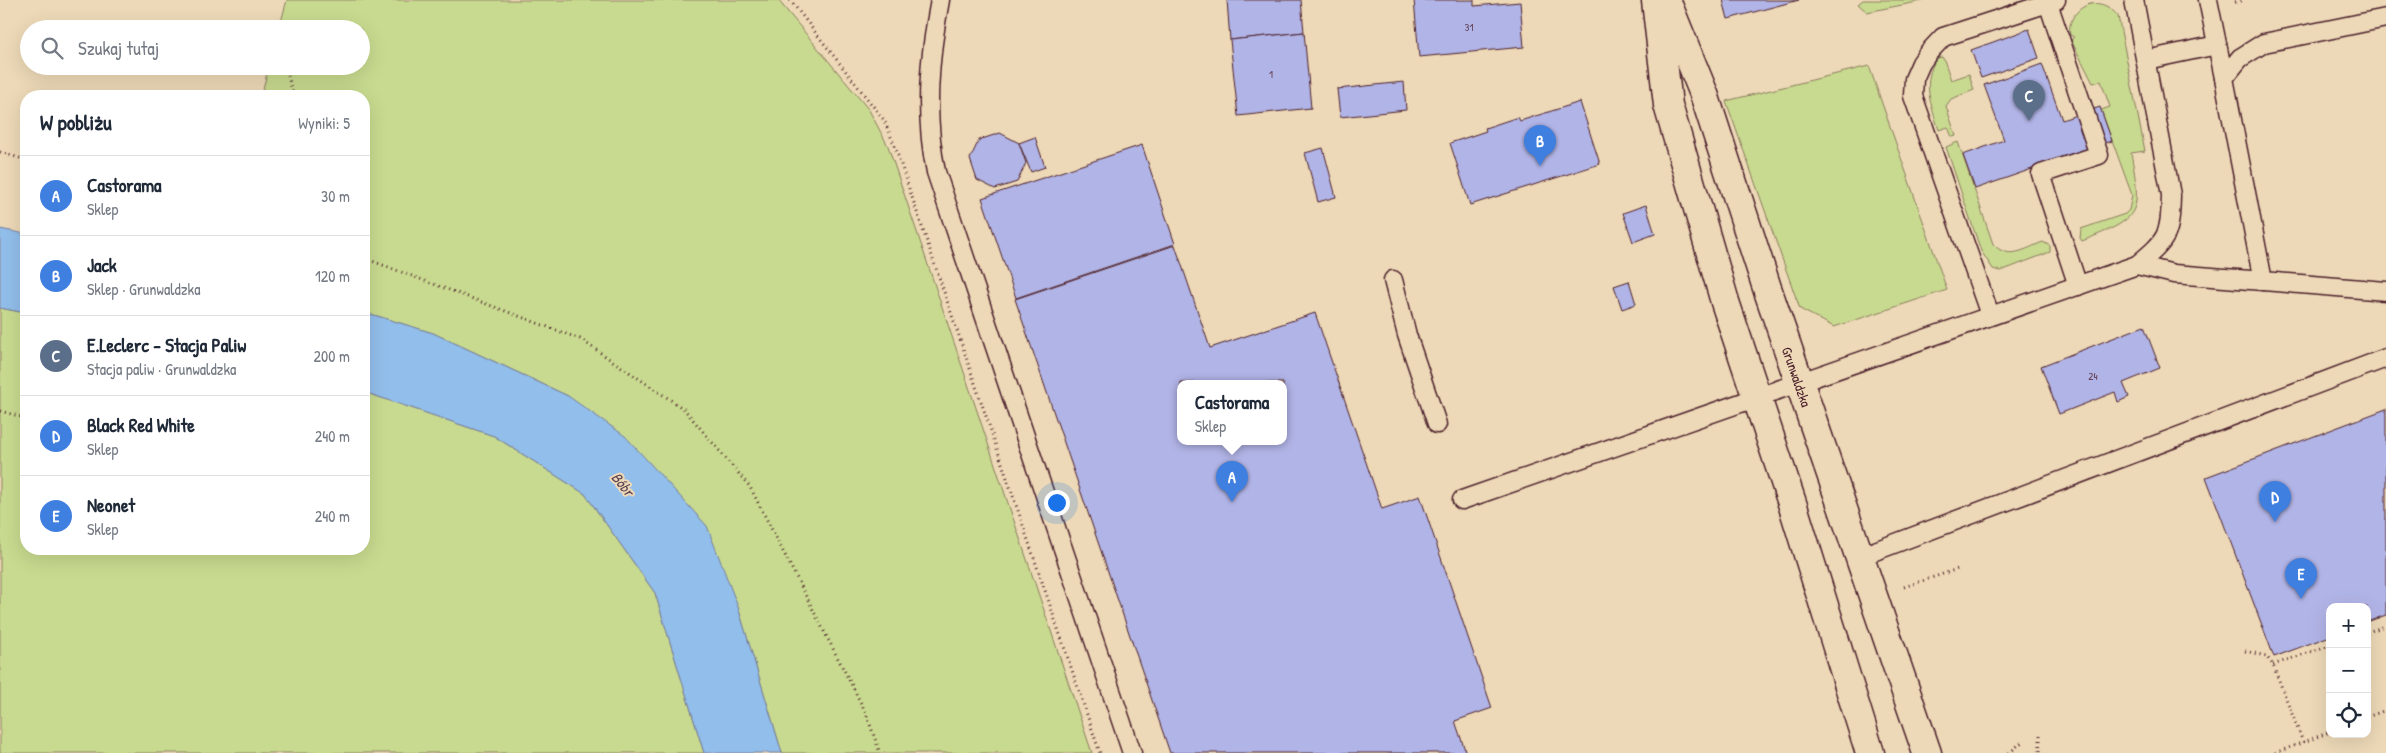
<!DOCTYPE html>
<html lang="pl">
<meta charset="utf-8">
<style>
:root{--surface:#fff;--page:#f6f6f7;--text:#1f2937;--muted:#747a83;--line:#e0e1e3;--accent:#d1495b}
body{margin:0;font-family:"Patrick Hand",sans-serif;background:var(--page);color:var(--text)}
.controls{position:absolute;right:15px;bottom:15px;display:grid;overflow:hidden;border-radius:10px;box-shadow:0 5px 20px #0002}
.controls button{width:45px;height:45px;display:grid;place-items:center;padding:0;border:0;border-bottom:1px solid var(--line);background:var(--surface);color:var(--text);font:25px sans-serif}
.you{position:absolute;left:1056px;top:502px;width:18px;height:18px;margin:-12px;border:4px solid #fff;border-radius:50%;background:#1a73e8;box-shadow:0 0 0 8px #1a73e833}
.badge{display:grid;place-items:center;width:32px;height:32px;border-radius:50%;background:var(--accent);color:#fff;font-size:16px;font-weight:700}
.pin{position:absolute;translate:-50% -41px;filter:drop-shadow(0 1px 2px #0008)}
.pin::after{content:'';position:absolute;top:26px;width:18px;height:15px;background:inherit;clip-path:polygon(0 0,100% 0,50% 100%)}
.popup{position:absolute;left:1177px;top:380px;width:110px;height:65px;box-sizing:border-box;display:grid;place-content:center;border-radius:10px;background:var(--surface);filter:drop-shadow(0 1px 4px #0005);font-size:16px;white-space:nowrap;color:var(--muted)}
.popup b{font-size:19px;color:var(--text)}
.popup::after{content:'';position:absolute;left:50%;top:100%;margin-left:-10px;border:10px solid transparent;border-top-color:var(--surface)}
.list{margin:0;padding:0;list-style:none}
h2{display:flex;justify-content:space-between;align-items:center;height:65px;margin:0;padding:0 20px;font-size:21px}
h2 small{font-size:16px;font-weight:400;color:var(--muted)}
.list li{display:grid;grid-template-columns:32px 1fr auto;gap:15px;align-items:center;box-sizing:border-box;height:80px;padding:0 20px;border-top:1px solid var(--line)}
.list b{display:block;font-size:19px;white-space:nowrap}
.list p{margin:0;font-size:16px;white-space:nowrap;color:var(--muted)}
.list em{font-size:16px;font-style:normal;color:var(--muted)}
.icon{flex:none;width:28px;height:28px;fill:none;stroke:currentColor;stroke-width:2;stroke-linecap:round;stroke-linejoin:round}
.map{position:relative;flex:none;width:2386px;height:753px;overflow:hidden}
.search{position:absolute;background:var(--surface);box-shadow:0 5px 20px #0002;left:20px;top:20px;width:350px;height:55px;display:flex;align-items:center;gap:12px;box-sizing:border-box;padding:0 18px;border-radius:28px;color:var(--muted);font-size:19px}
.panel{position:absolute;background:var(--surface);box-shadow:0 5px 20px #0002;left:20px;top:90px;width:350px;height:465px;border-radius:20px}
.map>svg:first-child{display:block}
</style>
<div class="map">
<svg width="2386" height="753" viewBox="0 0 2386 753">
<rect width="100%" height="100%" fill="#edd9b7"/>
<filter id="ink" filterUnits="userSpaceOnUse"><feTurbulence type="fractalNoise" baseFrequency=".02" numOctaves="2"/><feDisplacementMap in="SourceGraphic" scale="10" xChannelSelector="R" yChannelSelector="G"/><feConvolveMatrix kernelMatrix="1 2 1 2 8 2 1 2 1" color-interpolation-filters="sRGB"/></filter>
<g filter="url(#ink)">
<!-- green -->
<g fill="#c8da8f" stroke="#897c5d">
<path d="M 287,0 L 778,0 L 869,110 L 888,146 L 1092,753 L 782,753 L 738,607 L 568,396 L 433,333 L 364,312 L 364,96 L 261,96 L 269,66 L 361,66 L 361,29 L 279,29 Z"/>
<path d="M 1863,0 L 1927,0 L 1867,12 L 1858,4 Z"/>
<path d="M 2090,4 C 2103,2 2110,7 2118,16 L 2145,151 L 2131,153 C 2142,214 2141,218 2082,241 L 2080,238 L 2081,229 L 2125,214 L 2129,210 L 2132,195 L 2101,110 L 2110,107 L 2101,81 L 2093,83 L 2071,40 L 2074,37 L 2070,35 C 2067,21 2077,8 2090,4 Z"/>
<path d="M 1942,57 L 1944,60 L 1951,80 L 1969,74 L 1974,90 L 1951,99 L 1946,106 L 1956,136 L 1952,137 L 1948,127 L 1939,130 C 1931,105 1921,82 1937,58 Z"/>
<path d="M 1869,66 L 1947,290 L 1834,327 L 1800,309 L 1726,101 Z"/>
<path d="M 1958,142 L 1993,244 C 2009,261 2024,249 2043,242 L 2050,246 L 2050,252 L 2001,271 L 1993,269 L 1981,251 L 1946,147 Z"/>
<path d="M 0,308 L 26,313 L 26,549 L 364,549 L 364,392 L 494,436 L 585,494 L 655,593 L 704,753 L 0,753 Z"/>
</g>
<!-- water -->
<g fill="#92beeb" stroke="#757e9e">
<path d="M 0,229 L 26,234 L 26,313 L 0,308 Z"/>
<path d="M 364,312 L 433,333 L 568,396 L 625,436 L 707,526 L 738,607 L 782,753 L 704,753 L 655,593 L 585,494 L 494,436 L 364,392 Z"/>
</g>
<!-- building -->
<g fill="#b1b4e6" stroke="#4a1f2b" fill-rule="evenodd">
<path d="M 1227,0 L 1301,0 L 1304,32 L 1230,40 Z"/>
<path d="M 1414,0 L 1474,0 L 1474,6 L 1520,2 L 1524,47 L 1419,57 Z"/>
<path d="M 1723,0 L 1799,0 L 1728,19 Z"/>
<path d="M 2029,29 L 2039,58 L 1981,78 L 1971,50 Z"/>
<path d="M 1304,32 L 1311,108 L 1238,116 L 1230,40 Z"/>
<path d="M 2042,64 L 2062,120 L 2100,107 L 2112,141 L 1975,189 L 1963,155 L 2004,140 L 1984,85 Z"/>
<path d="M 1404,82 L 1406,110 L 1340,117 L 1337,89 Z"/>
<path d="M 1580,102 L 1600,164 L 1470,205 L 1450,143 L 1486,131 L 1485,128 L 1518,117 L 1520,121 Z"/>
<path d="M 1000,133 L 1019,143 L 1026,163 L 1017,182 L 995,189 L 977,180 L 970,159 L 979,140 Z"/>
<path d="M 1035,137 L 1045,167 L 1031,172 L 1019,143 Z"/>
<path d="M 1142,145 L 1175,244 L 1016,298 L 982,198 Z"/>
<path d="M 1323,148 L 1336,197 L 1318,202 L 1305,153 Z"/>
<path d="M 1646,205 L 1655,234 L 1633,242 L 1623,213 Z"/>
<path d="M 1175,245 L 1210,348 L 1315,313 L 1382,509 L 1420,496 L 1492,708 L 1455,721 L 1466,753 L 1170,753 L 1015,299 ZM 1181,383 L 1283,383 L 1283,441 L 1181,441 Z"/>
<path d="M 1629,281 L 1636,304 L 1622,309 L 1614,286 Z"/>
<path d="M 2144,326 L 2160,368 L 2123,383 L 2129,397 L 2118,402 L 2115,392 L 2059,414 L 2041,366 Z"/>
<path d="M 2386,409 L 2386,615 L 2367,622 L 2367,607 L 2330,607 L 2330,636 L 2274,657 L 2206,477 Z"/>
</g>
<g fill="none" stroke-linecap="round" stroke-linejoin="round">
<defs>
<g id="lane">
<path d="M 940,0 C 929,57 924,114 936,172 L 1132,753"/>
<path d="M 2056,0 L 2048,3 L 2099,155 L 2041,174 L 2078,286"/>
<path d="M 2134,0 L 2171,195 C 2170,236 2168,239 2137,265"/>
<path d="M 2208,0 L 2224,78"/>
<path d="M 2386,18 L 2264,43 L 2240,58 L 2224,78 L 2263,281 L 2386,291"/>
<path d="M 2146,60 L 2217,45"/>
<path d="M 1393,280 L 1407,335 L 1437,424"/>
<path d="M 1990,315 L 1913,96 L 1914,79 L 1921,63 L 1928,53 L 1943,37 L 2048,3"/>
<path d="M 1462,500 L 2137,265 L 2174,274 L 2263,281"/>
<path d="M 1859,557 L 2386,358"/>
</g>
<g id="secondary">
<path id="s1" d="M 1666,0 L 1704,94 L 1767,288 L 1927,753"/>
<path d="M 1656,1 L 1668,105 L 1725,302 L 1792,503 L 1870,753"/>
</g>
</defs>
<!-- lane casing -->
<use href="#lane" stroke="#4a1f2b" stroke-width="21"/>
<!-- secondary casing -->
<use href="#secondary" stroke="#4a1f2b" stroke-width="31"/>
<!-- path -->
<g stroke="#4a1f2b" stroke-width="3" stroke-dasharray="1 4" stroke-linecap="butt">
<path d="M 790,0 L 884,120 L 894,144 L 1100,753"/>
<path d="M 2235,2 L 2244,0"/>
<path d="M 286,66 L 293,96"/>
<path d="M 0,152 L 26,160"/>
<path d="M 364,258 L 580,339 L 684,409 L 750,487 L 866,713 L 880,753"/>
<path d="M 0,411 L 26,418"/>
<path d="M 1904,587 L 1958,569"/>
<path d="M 2367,632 L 2386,626"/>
<path d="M 2245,651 L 2266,656 L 2273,665 L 2303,742"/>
<path d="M 2273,665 L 2330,645"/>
<path d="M 2367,717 L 2386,710"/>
<path d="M 2040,735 L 2040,753"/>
<path d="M 2009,753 L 2022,742"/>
<path d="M 2275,753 L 2330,732"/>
</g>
<!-- lane -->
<use href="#lane" stroke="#edd9b7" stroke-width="18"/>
<!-- secondary -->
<use href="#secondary" stroke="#edd9b7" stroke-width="28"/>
</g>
</g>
<g text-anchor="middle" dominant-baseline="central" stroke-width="4" stroke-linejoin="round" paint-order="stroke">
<!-- number labels -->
<g font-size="11" fill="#64445a">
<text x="1469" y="27">31</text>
<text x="1271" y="74">1</text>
<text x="2093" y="376">24</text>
</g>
<!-- street labels -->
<g font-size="14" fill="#4a1f2b" stroke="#edd9b7">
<text stroke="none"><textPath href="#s1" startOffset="399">Grunwaldzka</textPath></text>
</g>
<!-- water labels -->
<g font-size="15" font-style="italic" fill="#583f51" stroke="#edd9b7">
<text transform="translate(623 484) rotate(50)">Bóbr</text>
</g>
</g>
</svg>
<div class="controls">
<button>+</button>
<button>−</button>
<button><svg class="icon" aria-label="locate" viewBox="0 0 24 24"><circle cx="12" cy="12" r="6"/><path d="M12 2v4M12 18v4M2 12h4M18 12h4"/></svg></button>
</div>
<div class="you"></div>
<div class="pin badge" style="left:1232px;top:502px;background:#3f7fe0">A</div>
<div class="popup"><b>Castorama</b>Sklep</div>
<div class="pin badge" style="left:1540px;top:166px;background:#3f7fe0">B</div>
<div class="pin badge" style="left:2029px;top:121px;background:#5c6f8a">C</div>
<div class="pin badge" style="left:2275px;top:522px;background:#3f7fe0">D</div>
<div class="pin badge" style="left:2301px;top:599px;background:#3f7fe0">E</div>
<div class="search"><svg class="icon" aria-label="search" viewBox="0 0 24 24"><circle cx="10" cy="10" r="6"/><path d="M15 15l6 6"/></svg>Szukaj tutaj</div>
<section class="panel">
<h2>W pobliżu<small>Wyniki: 5</small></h2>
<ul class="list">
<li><span class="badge" style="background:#3f7fe0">A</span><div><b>Castorama</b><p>Sklep</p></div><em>30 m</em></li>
<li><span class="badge" style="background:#3f7fe0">B</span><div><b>Jack</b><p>Sklep · Grunwaldzka</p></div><em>120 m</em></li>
<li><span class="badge" style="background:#5c6f8a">C</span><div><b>E.Leclerc - Stacja Paliw</b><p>Stacja paliw · Grunwaldzka</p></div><em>200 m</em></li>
<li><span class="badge" style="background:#3f7fe0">D</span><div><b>Black Red White</b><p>Sklep</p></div><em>240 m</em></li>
<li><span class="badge" style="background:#3f7fe0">E</span><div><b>Neonet</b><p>Sklep</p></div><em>240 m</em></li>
</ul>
</section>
</div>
